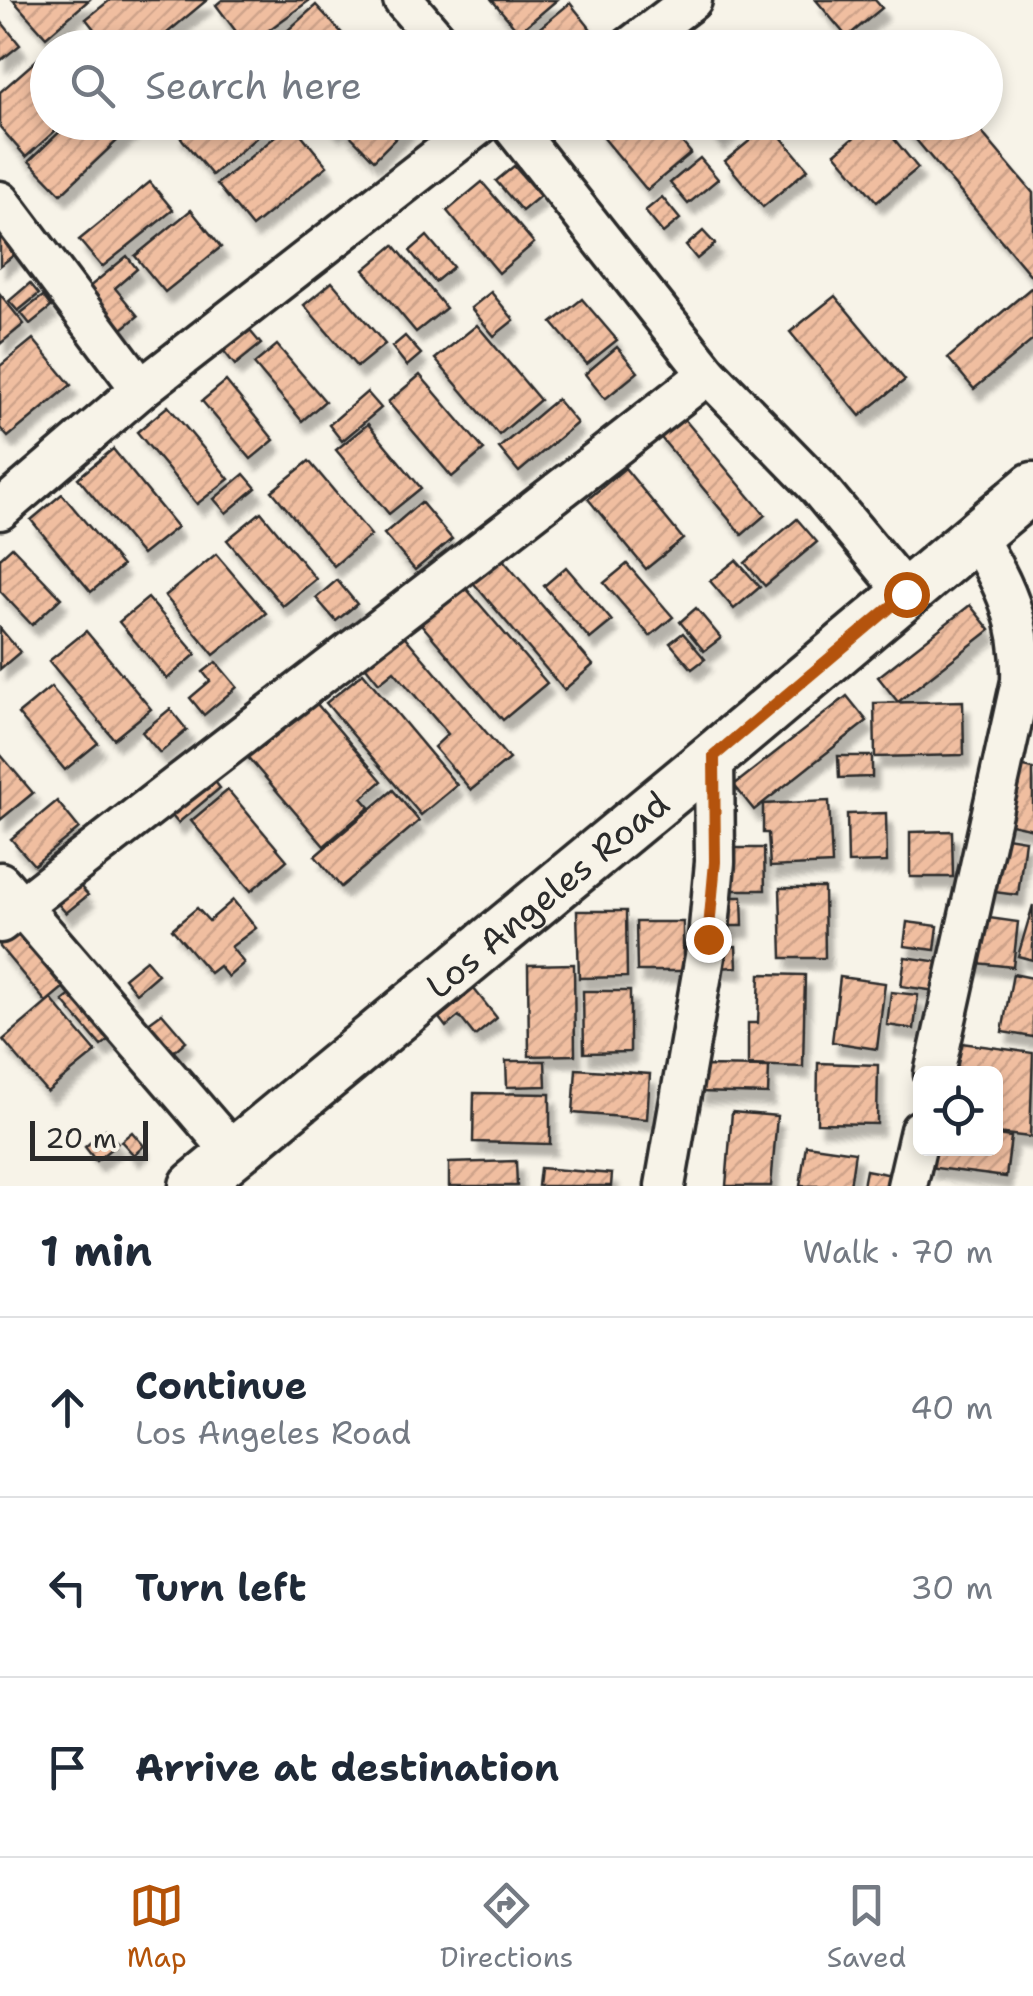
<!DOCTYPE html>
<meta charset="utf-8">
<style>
:root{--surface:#fff;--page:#f2f2f3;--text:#1f2937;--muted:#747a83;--line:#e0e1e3;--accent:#b45309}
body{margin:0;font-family:"Shantell Sans",sans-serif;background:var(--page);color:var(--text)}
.controls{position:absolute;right:30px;bottom:30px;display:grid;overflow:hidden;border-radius:15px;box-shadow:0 5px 15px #0003}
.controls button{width:90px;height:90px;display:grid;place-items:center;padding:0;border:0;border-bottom:2px solid var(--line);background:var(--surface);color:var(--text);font:50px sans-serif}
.scale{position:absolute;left:30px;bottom:25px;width:118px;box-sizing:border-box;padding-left:10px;border:5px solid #2b2b2b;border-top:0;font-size:28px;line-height:35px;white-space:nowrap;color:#2b2b2b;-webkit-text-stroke:8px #f7f3e8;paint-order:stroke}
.stop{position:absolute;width:30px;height:30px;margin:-22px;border:8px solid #b45309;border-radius:50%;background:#fff}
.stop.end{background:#b45309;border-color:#fff;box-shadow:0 2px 10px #0008}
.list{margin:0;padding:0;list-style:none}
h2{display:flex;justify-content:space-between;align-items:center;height:130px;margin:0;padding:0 40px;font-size:42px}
h2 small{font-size:32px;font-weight:400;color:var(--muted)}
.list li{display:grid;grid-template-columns:65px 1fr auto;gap:30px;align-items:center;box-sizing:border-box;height:180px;padding:0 40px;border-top:2px solid var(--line)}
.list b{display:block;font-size:38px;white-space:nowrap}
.list p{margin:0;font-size:32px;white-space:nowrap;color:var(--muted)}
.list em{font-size:32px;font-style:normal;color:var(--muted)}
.icon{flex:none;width:55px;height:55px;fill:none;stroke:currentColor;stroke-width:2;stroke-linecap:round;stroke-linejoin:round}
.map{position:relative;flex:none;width:1033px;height:1186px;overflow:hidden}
.search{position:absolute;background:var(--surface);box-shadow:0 5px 15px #0003;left:30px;right:30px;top:30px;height:110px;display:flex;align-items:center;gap:25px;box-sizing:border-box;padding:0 35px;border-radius:55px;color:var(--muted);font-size:38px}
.sheet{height:670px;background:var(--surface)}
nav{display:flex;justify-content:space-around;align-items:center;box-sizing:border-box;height:140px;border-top:2px solid var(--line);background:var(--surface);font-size:28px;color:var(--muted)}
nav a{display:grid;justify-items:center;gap:5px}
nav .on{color:var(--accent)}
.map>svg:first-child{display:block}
</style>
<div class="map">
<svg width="1033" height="1186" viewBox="0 0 1033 1186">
<defs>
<pattern id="building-hatch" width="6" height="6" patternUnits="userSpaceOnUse" patternTransform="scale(2.5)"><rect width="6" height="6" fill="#f0bea0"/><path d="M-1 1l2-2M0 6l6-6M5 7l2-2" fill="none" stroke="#cea38a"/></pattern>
<filter id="shadow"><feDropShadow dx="6" dy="11" stdDeviation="2.5" flood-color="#0004"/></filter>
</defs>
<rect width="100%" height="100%" fill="#f7f3e8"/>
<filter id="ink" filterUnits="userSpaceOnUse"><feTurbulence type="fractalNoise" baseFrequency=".01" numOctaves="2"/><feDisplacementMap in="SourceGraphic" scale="20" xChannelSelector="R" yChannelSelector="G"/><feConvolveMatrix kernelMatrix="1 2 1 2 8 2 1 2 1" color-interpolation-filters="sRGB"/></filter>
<g filter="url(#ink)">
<!-- building -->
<g fill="url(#building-hatch)" stroke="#2b2b2b" stroke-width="2.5" filter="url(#shadow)">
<path d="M 13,0 L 89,0 L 46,37 Z"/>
<path d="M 110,0 L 207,0 L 149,48 L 109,48 L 86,19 Z"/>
<path d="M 222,0 L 310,0 L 247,46 L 216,5 Z"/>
<path d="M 492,0 L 557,0 L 519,32 Z"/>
<path d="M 816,0 L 875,0 L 882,8 L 847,37 Z"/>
<path d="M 570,3 L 590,28 L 567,48 L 529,48 L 524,41 Z"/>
<path d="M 316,5 L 351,43 L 346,48 L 268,48 Z"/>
<path d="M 0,20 L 20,45 L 0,61 Z"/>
<path d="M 71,30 L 86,48 L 51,48 Z"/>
<path d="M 693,31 L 707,48 L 673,48 Z"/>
<path d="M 48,50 L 48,122 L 65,122 L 26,157 L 0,127 L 0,92 Z"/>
<path d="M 70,122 L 137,122 L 61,194 L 29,161 Z"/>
<path d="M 188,122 L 275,122 L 212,175 L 176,132 Z"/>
<path d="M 328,122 L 412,122 L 374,160 L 339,124 L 334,129 Z"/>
<path d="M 609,122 L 665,122 L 691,153 L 647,190 L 598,131 Z"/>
<path d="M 705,122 L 737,122 L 718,139 Z"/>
<path d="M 873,122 L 880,122 L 918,168 L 877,202 L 835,153 Z"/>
<path d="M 901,122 L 973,122 L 1033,193 L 1033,278 Z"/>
<path d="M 292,123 L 327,166 L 252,227 L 217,184 Z"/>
<path d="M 770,124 L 808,169 L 763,207 L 725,161 Z"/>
<path d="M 700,158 L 718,179 L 688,204 L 670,183 Z"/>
<path d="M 514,166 L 540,196 L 522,211 L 496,181 Z"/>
<path d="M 150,182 L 173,210 L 102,267 L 79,240 Z"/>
<path d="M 482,182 L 534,243 L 499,273 L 447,211 Z"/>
<path d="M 662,197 L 680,219 L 663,233 L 645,211 Z"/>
<path d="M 191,210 L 221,247 L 165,292 L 135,256 Z"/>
<path d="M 0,226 L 20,250 L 0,266 Z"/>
<path d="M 703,231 L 715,244 L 697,259 L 686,246 Z"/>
<path d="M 427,236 L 453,267 L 435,282 L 410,251 Z"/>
<path d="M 394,245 L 446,308 L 416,332 L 364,270 Z"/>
<path d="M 127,256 L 137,269 L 115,288 L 138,316 L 122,329 L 88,288 Z"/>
<path d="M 332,282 L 385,344 L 357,367 L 304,305 Z"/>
<path d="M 30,283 L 39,294 L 18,311 L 9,301 Z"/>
<path d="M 1032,287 L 1033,340 L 974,389 L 948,358 Z"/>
<path d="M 491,292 L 514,320 L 494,336 L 471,308 Z"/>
<path d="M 0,294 L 24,324 L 0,344 Z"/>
<path d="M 43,296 L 51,307 L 30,324 L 21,313 Z"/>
<path d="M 835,296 L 905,380 L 860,416 L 790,332 Z"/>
<path d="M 582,299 L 617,340 L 587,364 L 552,323 Z"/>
<path d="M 241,320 L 261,344 L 235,365 L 215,340 Z"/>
<path d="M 477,325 L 540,400 L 499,435 L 435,359 Z"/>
<path d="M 405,336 L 421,354 L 407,366 L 392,347 Z"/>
<path d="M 33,339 L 71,385 L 8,437 L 0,428 L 0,366 Z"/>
<path d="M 277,345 L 325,401 L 302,421 L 254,364 Z"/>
<path d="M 617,347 L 638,372 L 605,399 L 585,374 Z"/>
<path d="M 420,375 L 484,450 L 452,477 L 388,402 Z"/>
<path d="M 226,381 L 274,440 L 251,459 L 202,401 Z"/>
<path d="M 367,392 L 381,408 L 342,441 L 329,425 Z"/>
<path d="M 557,399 L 577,423 L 519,472 L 499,448 Z"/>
<path d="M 168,406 L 229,479 L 197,504 L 137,432 Z"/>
<path d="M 680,414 L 765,515 L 742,535 L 657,433 Z"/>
<path d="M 368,424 L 421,488 L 389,514 L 336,450 Z"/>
<path d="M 113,449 L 177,527 L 142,555 L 78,478 Z"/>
<path d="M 309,461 L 371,535 L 334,566 L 272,491 Z"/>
<path d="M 625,468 L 683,539 L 646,569 L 588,499 Z"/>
<path d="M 244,474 L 256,488 L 226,513 L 214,499 Z"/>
<path d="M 62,494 L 122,566 L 91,592 L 31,520 Z"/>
<path d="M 421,502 L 452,539 L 415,570 L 384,534 Z"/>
<path d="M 261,512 L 316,579 L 283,606 L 227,540 Z"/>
<path d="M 797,519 L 817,542 L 765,586 L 745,563 Z"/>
<path d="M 12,547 L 61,598 L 32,625 L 0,591 L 0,558 Z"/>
<path d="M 216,554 L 266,613 L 214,655 L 165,596 Z"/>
<path d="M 499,555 L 593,665 L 564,690 L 470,579 Z"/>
<path d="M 736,560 L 760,587 L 734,609 L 710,581 Z"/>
<path d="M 627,564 L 673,617 L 650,636 L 604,583 Z"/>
<path d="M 566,567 L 612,621 L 590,639 L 544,586 Z"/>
<path d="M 337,580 L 357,604 L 336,621 L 316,598 Z"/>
<path d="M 465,587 L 547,683 L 503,720 L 421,624 Z"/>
<path d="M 148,598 L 196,654 L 167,679 L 119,622 Z"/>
<path d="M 970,605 L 990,630 L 898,702 L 878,677 Z"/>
<path d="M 696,608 L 721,638 L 704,651 L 680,622 Z"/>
<path d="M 0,628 L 20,652 L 0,669 Z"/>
<path d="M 86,631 L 151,709 L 114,739 L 49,661 Z"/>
<path d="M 400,631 L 509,759 L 471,790 L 434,747 L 448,734 L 394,671 L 379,683 L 362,662 Z"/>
<path d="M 683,633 L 705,659 L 692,669 L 670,643 Z"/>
<path d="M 216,662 L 237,687 L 204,715 L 190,698 L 210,681 L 203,672 Z"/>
<path d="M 363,673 L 457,785 L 421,815 L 326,703 Z"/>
<path d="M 51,687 L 98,743 L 65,770 L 18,714 Z"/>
<path d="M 306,691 L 382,781 L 362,798 L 370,807 L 324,846 L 239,747 Z"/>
<path d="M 847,696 L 867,721 L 754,810 L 734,785 Z"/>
<path d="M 963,701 L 964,755 L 875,757 L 874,703 Z"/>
<path d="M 170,709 L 187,730 L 160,753 L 142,732 Z"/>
<path d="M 0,754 L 33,793 L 0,820 Z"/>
<path d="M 838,756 L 872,756 L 872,777 L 839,778 Z"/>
<path d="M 1015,765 L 1033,769 L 1033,829 L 1002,822 Z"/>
<path d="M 205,769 L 220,788 L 178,823 L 162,804 Z"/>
<path d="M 228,790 L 287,860 L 251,891 L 191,821 Z"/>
<path d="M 393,790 L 419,821 L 341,887 L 315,856 Z"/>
<path d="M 57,801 L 79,828 L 34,865 L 11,839 Z"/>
<path d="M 829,801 L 832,864 L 770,867 L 768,833 L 763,833 L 763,804 Z"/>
<path d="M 886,813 L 887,862 L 848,863 L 847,814 Z"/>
<path d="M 952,831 L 953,877 L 910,877 L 910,832 Z"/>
<path d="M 994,835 L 1025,840 L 1018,895 L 986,891 Z"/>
<path d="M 719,848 L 764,848 L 765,890 L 720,890 Z"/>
<path d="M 74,879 L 88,895 L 66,913 L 53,898 Z"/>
<path d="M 780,888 L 824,888 L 825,958 L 782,958 Z"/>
<path d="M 717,897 L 742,897 L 743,926 L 717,926 Z"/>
<path d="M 233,900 L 256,928 L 231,947 L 244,963 L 228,977 L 219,966 L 210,973 L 172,929 L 197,908 L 209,921 Z"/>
<path d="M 1033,905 L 1033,960 L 1018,956 Z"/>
<path d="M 577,911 L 626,911 L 627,977 L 579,978 Z"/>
<path d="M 975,916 L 1018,922 L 1013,967 L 968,962 Z"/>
<path d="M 18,920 L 70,982 L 46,1002 L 0,947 L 0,936 Z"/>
<path d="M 636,922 L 683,922 L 683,971 L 637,971 Z"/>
<path d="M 907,922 L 938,926 L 935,950 L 904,946 Z"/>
<path d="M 736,946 L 737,967 L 714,968 L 713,947 Z"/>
<path d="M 905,957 L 940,962 L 936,991 L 901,986 Z"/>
<path d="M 146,960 L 158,974 L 136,993 L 124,978 Z"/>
<path d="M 574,964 L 575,1055 L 529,1056 L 528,965 Z"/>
<path d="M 760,974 L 805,975 L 803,1067 L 748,1065 L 748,1023 L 758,1023 Z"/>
<path d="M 1013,974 L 1033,978 L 1033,1037 L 1002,1032 Z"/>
<path d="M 840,977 L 885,983 L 877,1049 L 832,1042 Z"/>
<path d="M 78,989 L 116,1034 L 101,1046 L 63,1001 Z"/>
<path d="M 474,989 L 497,1018 L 475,1036 L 459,1016 L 446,1027 L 439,1018 Z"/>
<path d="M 583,991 L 630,991 L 630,1052 L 584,1053 Z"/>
<path d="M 891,992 L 918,995 L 914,1029 L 887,1025 Z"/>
<path d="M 51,999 L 96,1052 L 47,1092 L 3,1040 Z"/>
<path d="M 162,1013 L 186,1041 L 172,1053 L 147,1024 Z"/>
<path d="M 947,1041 L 1033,1053 L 1030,1137 L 996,1133 L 996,1074 L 943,1074 Z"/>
<path d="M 506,1061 L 545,1061 L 546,1086 L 507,1087 Z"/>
<path d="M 818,1063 L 878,1065 L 877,1124 L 817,1123 Z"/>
<path d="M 700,1066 L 769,1067 L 768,1094 L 699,1092 Z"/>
<path d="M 576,1069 L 650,1074 L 647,1119 L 573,1113 Z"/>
<path d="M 474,1093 L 550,1094 L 550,1144 L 473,1142 Z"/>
<path d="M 732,1112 L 777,1116 L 771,1186 L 726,1186 Z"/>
<path d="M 106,1129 L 118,1143 L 96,1161 L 85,1147 Z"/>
<path d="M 132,1132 L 144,1146 L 134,1155 L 121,1141 Z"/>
<path d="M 996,1135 L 1011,1137 L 1006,1177 L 928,1167 L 931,1148 L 996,1148 Z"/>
<path d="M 806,1145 L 855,1152 L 850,1186 L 800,1186 Z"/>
<path d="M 516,1161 L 517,1186 L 449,1186 L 449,1163 Z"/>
<path d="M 540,1168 L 612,1174 L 611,1186 L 538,1186 Z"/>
<path d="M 866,1170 L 892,1175 L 890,1186 L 863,1186 Z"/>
</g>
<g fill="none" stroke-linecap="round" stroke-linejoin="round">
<defs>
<g id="minor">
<path d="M 403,0 L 444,48"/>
<path d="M 629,48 L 692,0"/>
<path d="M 509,122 L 708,374 L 817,486 L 907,594"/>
<path d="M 0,201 L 141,389"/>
<path d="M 0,510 L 141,389 L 483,122"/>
<path d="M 0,882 L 234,1154"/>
<path d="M 0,923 C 235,739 474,559 708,374"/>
<path d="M 934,1074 L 1021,681 C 1023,622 1005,585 975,535"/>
<path d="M 665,1186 L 708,939 L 715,862 L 714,756"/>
<path d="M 907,1186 L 920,1130"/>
</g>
<g id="major">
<path id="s1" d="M 194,1186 L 714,756 L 1033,487"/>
</g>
</defs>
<!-- minor casing -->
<use href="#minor" stroke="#2b2b2b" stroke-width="45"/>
<!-- major casing -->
<use href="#major" stroke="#2b2b2b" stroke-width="55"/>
<!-- minor -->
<use href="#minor" stroke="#f7f3e8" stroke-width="38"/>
<!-- major -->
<use href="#major" stroke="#f7f3e8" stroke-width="48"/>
</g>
</g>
<g fill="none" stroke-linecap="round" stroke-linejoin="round" filter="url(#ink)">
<!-- route -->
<path stroke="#b45309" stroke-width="12" d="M 708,939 L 715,862 L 714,756 L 906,594"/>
</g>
<g text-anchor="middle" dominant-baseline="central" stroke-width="10" stroke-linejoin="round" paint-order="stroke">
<!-- street labels -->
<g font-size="35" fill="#2b2b2b" stroke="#f7f3e8">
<text stroke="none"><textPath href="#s1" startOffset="458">Los Angeles Road</textPath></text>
</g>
</g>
</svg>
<div class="controls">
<button><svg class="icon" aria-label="locate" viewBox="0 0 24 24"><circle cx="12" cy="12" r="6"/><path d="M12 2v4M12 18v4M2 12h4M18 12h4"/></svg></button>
</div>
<div class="scale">20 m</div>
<div class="stop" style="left:906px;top:594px"></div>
<div class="stop end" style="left:708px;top:939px"></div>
<div class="search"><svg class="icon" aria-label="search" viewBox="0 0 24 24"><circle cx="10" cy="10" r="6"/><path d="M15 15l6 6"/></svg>Search here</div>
</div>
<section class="sheet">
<h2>1 min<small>Walk · 70 m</small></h2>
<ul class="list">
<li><svg class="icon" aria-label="ahead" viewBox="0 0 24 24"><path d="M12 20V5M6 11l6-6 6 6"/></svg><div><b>Continue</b><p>Los Angeles Road</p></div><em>40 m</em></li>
<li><svg class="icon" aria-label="left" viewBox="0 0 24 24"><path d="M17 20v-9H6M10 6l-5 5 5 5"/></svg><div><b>Turn left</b></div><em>30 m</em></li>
<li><svg class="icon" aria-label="arrive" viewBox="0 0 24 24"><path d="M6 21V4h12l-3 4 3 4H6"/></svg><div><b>Arrive at destination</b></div></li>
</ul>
</section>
<nav>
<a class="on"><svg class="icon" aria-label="map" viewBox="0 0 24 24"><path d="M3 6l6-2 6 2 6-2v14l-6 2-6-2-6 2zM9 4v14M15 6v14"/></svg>Map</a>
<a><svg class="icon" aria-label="directions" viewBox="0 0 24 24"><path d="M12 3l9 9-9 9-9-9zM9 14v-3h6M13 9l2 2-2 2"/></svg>Directions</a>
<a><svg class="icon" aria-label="saved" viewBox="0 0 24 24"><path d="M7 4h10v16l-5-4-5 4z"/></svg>Saved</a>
</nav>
